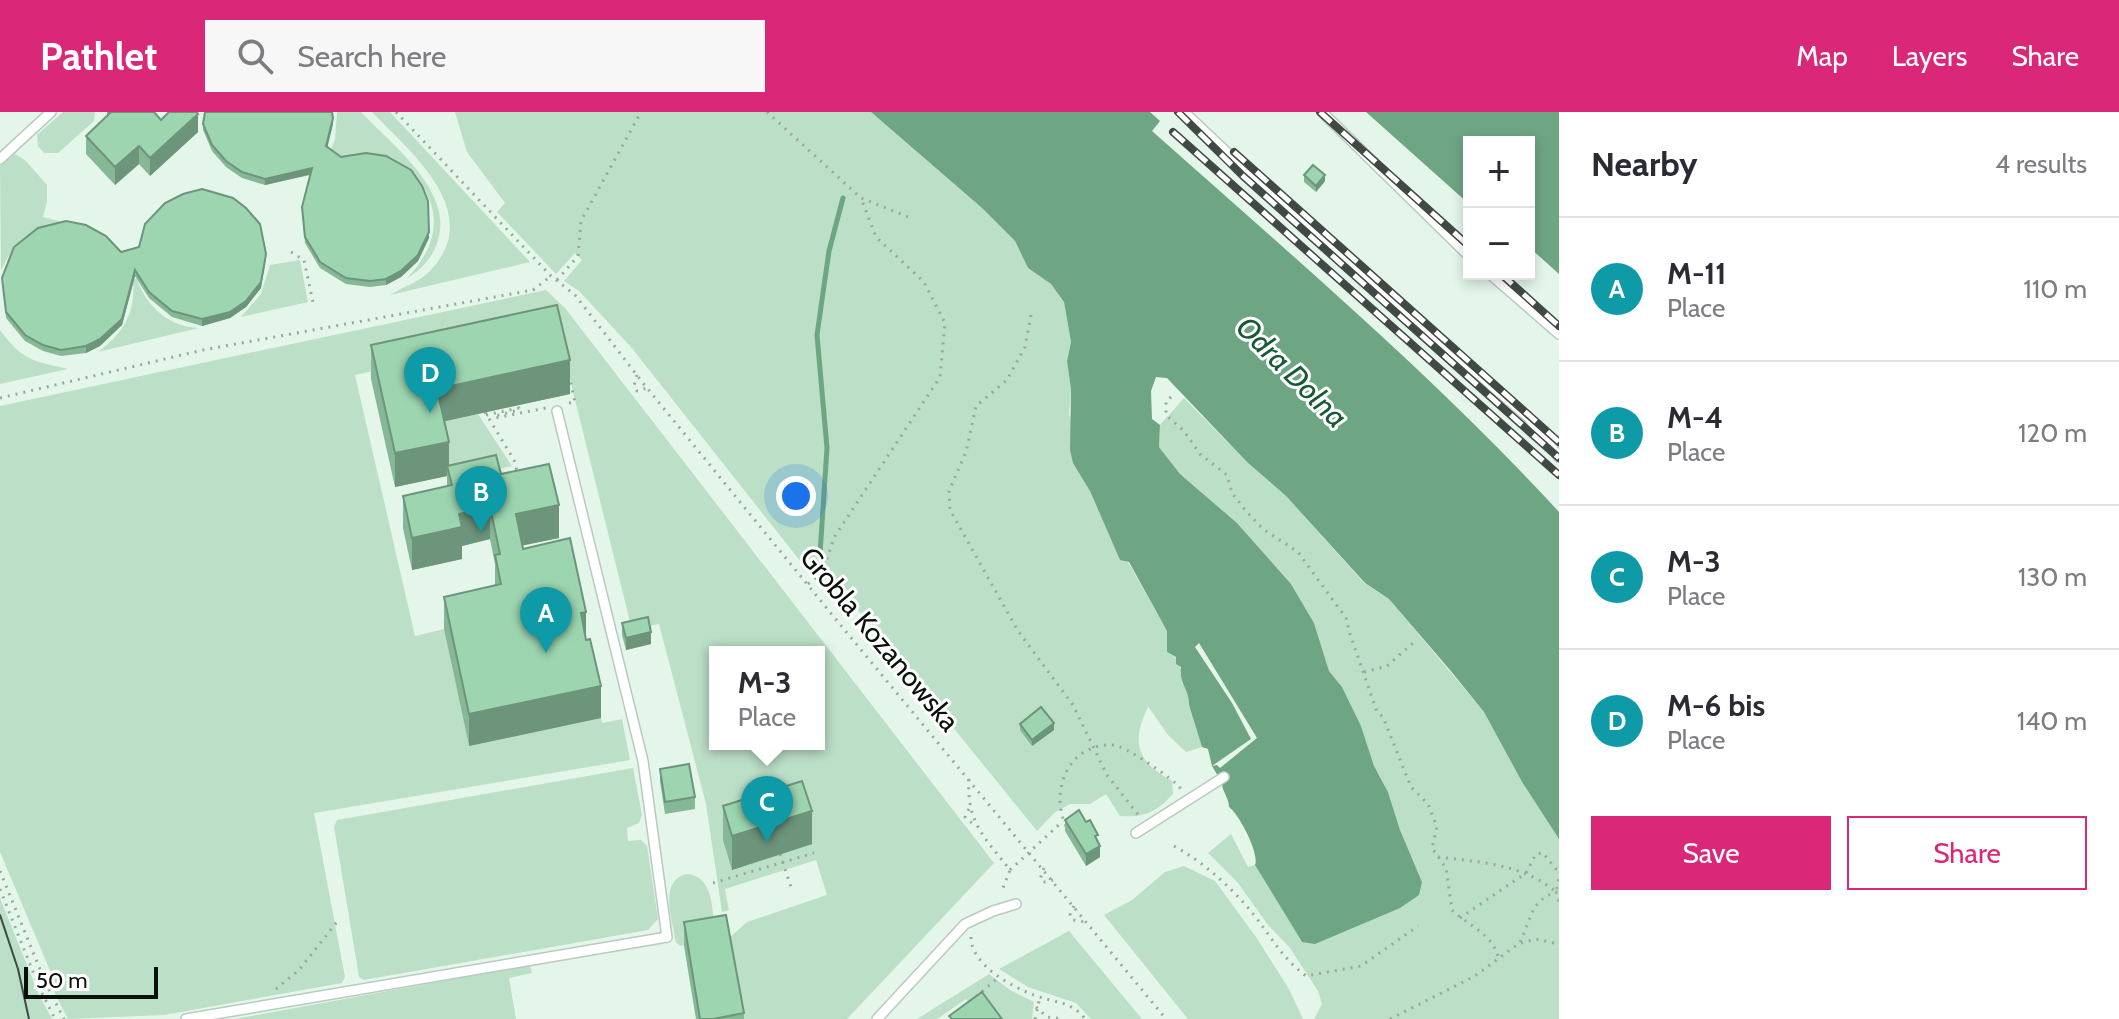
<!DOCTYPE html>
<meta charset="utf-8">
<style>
:root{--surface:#fff;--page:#f7f7f7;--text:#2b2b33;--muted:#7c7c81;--line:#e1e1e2;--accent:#db2777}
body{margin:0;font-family:Cabin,sans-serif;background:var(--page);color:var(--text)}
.controls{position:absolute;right:24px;top:24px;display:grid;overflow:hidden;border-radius:0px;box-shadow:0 4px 12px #0003}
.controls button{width:72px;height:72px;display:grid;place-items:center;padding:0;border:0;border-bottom:2px solid var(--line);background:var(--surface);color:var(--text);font:40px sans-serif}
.scale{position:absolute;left:24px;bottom:20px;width:134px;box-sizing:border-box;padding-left:8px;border:4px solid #0a100c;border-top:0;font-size:22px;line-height:28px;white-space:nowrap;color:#0a100c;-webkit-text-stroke:6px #fff;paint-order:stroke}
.you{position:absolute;left:796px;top:384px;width:28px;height:28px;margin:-20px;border:6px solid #fff;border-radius:50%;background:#1a73e8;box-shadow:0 0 0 12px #1a73e833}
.badge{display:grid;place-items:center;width:52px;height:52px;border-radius:50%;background:var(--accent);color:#fff;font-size:26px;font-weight:700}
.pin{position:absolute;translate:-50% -66px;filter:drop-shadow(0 2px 4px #0008)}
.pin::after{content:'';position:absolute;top:42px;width:28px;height:24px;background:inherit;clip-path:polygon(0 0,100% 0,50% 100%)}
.popup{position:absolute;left:709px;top:534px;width:116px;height:104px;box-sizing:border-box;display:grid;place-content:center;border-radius:0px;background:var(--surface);filter:drop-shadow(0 2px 6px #0005);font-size:26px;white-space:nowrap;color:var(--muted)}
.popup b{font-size:30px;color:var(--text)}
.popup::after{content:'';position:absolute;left:50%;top:100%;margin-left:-16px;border:16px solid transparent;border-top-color:var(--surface)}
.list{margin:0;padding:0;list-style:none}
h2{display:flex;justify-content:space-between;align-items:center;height:104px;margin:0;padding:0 32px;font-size:34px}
h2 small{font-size:26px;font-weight:400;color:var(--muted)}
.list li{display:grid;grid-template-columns:52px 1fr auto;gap:24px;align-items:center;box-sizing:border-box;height:144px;padding:0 32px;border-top:2px solid var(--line)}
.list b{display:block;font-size:30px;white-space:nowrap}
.list p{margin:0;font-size:26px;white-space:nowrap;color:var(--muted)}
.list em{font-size:26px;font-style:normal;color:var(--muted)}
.actions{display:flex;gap:16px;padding:24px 32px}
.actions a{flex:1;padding:18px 0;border:2px solid var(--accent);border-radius:0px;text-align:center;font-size:28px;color:var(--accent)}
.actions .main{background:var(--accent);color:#fff}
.icon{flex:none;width:44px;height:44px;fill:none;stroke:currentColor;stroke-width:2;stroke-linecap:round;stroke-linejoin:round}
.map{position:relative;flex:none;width:1559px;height:907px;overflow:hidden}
header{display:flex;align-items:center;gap:48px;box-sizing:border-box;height:112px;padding:0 40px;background:var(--accent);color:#fff}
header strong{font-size:38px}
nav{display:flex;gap:44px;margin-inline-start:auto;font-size:28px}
.search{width:560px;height:72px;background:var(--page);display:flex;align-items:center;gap:20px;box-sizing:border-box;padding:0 28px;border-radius:0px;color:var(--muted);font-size:30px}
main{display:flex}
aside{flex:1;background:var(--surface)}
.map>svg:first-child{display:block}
</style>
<header>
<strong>Pathlet</strong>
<div class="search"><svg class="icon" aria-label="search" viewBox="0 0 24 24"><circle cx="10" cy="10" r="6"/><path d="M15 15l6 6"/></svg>Search here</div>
<nav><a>Map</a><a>Layers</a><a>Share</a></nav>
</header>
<main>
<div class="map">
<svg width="1559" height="907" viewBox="0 0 1559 907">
<rect width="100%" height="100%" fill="#e4f6ea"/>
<!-- green -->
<g fill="#bbdfc7" fill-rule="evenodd">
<path d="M 63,0 L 95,0 L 94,9 L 58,41 L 44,41 L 38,34 L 37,23 Z"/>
<path d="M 337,0 L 361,0 C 393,34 458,82 436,134 C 430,148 420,159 407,166 C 431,142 444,109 424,77 C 421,71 415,62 408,58 C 398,53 349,52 334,50 L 328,44 L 335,28 Z"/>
<path d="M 372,0 L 390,0 L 530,150 L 390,183 C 402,175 418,171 430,159 C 486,100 410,40 372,0 Z"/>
<path d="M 455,0 L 871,0 L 982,96 L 1015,129 L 1028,156 L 1051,172 L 1064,190 L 1071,230 L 1067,249 L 1071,277 L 1069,302 L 1090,379 L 1120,447 L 1128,450 L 1167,519 L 1167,540 C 1176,545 1182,550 1180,561 L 1190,586 L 1189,593 L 1202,635 L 1186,640 L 1168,623 L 1145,590 L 1148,595 C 1130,632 1138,650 1172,669 L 1173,682 C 1156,700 1145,706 1120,704 L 1106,682 L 1090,692 L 1070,692 L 1054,701 L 1037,719 L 823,455 L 812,464 L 631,235 L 579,179 L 564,169 L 582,148 L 575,141 L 556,162 L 497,100 L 505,91 L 467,40 Z"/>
<path d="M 15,42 L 25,48 L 47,73 L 47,89 L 43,105 L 67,111 C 33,118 16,125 1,159 L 0,54 Z"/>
<path d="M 300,148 L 308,190 L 241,205 L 261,182 L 270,153 Z"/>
<path d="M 133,167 L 137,167 C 146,194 169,215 199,216 L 98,240 C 124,221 136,200 133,167 Z"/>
<path d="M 546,178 L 565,196 L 994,751 L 847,907 L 741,907 L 727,828 L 747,810 L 827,783 L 816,748 L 725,777 L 729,798 L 722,800 L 706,692 L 659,512 L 632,518 L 558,219 L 355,263 L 415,524 L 444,517 L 469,634 L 601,606 L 602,611 L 622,607 L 630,648 L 314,701 L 345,865 L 342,871 L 164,903 L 68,907 L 49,870 L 54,868 L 0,740 L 0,294 ZM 715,540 L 819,540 L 819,632 L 715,632 Z"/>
<path d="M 0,218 C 23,250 35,249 68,257 L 0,272 Z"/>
<path d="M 1184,286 L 1247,350 L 1286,384 L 1364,471 L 1389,487 L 1484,600 L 1522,670 L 1559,727 L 1559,907 L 1314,907 L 1322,892 L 1318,879 L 1290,836 L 1268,813 L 1238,771 L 1208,741 L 1231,722 L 1248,755 L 1255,753 L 1302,830 L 1422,770 L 1400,718 L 1388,680 L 1374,654 L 1361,614 L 1342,575 L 1329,559 L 1314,511 L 1291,472 L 1237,411 L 1180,362 L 1159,335 L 1160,313 Z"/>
<path d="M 478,302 L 512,354 L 450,368 L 437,311 Z"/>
<path d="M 633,656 L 642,703 L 639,711 L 627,716 L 628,729 L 641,728 L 647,734 L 658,807 L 648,818 L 364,868 L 359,865 L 334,715 L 337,708 Z"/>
<path d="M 1184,754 L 1215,769 L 1256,825 L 1289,877 L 1303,907 L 1188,907 L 1104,803 L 1132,788 L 1165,760 Z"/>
<path d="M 686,762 C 715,763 712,801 715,823 L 680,834 L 676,830 C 673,808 658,770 686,762 Z"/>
<path d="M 0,786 L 39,883 L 52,907 L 0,907 Z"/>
<path d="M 1069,819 L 1142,907 L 1091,907 L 1076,891 L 1028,875 L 999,857 Z"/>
<path d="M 530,853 L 532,861 L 509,866 L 516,907 L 235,907 Z"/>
<path d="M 989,862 L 1010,878 L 1034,890 L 1032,907 L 985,907 L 978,903 L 966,887 L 937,907 L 917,907 Z"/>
</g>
<!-- water -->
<g fill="#6ea583">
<path d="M 871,0 L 1150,0 L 1160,9 L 1152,19 C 1290,142 1433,263 1559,400 L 1559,727 L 1522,670 L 1484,600 L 1450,558 L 1389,487 L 1365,471 L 1286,384 L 1247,350 L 1167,266 L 1156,265 L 1151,279 L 1152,307 L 1160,313 L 1159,335 L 1180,362 L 1237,411 L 1291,472 L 1314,511 L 1329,559 L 1342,575 L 1361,614 L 1374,654 L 1388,680 L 1400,718 L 1422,770 L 1419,783 L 1400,796 L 1315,832 L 1302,830 L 1255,753 C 1260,742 1239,702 1229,695 C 1229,686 1223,681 1222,672 L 1227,668 L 1223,662 L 1218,664 L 1212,654 L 1208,637 L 1202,635 L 1189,593 C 1190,579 1178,569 1181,555 L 1176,552 L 1176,545 L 1167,540 L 1167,519 L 1129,450 L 1120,448 L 1090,379 L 1073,351 L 1070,338 L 1071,277 L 1067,249 L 1071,230 L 1064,190 L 1051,172 L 1028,156 L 1015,129 L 982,96 Z"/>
<path d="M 1366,0 L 1559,0 L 1559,162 L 1529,135 L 1529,30 L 1469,30 L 1469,92 Z"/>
</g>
<!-- pier -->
<path fill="#e4f6ea" d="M 1199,531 L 1257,626 L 1220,656 L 1217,653 L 1212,654 L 1251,627 L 1232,591 L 1195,535 Z"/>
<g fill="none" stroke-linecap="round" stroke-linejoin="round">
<!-- stream -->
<path stroke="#6ea583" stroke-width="5" d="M 820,442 L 827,336 L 817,223 L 829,139 L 843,86"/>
<defs>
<g id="lane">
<path d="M 1184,0 L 1270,81 L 1528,305 L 1559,345"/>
<path d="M 1322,0 L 1469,144"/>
<path d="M 0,47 L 51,0"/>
<path d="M 1490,162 L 1559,222"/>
<path d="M 1136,721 L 1224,665"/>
<path d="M 186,907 L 667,825 L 643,649 L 557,299"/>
<path d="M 877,907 L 965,812 L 993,799 L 1016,792"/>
</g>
</defs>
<!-- lane casing -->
<use href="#lane" stroke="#b9cabf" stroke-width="12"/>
<!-- path -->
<g stroke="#9aa89e" stroke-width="3" stroke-dasharray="2 6" stroke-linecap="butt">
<path d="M 396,0 L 551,164 L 575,183 L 643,271 L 829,499 L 1166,907"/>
<path d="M 767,0 L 861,86 L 911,106"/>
<path d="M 291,140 L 304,148 L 314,195"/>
<path d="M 557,168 L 578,144 L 581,109 L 641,0"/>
<path d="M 1031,203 L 1025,235 L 1007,268 L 976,294 L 966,340 L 949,379 L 950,398 L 1018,519 L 1073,593 L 1107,663 L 1140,705"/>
<path d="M 637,263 L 634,274 L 637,279 L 647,276"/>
<path d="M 1171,285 L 1166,289 L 1166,303 L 1184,319 L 1200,342 L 1227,363 L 1232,381 L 1246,399 L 1263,417 L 1298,440 L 1346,506 L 1350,522 L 1377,600 L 1383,605 L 1411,675 L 1428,692 L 1437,715 L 1432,736 L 1446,756 L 1452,798 C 1467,813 1493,822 1498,845"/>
<path d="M 0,286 L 203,238 L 533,178 L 551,164"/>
<path d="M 569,291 L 575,290 L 570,268"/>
<path d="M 485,300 L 514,348 L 517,359"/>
<path d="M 486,303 L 519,296 L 519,298 L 495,304 L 495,306 L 546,296"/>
<path d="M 808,472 L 822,460 L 835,424 L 940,265 L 945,211 L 924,170 L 876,125 L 861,86"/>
<path d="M 1364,560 L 1387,554 L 1413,531"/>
<path d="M 969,667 C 966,710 985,726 1010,758 L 1001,781"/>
<path d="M 969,697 L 965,705 L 973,712"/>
<path d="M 1066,714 C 1049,678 1069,631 1113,633 C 1124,633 1174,667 1181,677"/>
<path d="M 1174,734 C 1206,752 1231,775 1254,803 C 1273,827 1280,844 1306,864 L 1361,854 L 1418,814"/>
<path d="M 780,742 L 792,778"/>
<path d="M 1438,745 C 1480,750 1523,752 1556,780 L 1559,766"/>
<path d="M 1044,756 L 1040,767 L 1045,770 L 1053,768"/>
<path d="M 1010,758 L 1063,709"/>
<path d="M 0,759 L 46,872 L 64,907"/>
<path d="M 713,771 L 814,741"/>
<path d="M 0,777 L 39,875 L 55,907"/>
<path d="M 1074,794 L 1070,803 L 1073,808 L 1085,810"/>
<path d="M 1460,806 L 1526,761 L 1536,742 L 1543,741 L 1559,761"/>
<path d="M 971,825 C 971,853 1012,875 1034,883 C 1054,891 1072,889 1085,907"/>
<path d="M 1520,830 C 1531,809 1530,788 1556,780 L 1559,790"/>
<path d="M 276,877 L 299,858 L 340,806"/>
<path d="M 976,885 L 1000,864"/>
<path d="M 1036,895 L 1047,905 L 1064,907"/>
<path d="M 1035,907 L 1040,885"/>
<path d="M 1390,907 L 1475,864 L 1518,832 L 1536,827 L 1559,832"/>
</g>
<!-- lane -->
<use href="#lane" stroke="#fff" stroke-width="9"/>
<!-- tram -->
<path stroke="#404943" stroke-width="2" d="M 0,803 L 18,857 L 29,907"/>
<defs>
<g id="rail">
<path d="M 1178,0 L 1243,64 L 1559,346"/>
<path d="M 1320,0 L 1469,134"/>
<path d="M 1173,20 L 1559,363"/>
<path d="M 1234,40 L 1559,330"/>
<path d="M 1501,162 L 1559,214"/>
</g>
</defs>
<!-- rail casing -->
<use href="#rail" stroke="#404943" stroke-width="8"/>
<!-- rail -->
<use href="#rail" stroke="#fff" stroke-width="5" stroke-dasharray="15" stroke-linecap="butt"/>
</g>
<!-- wall -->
<g fill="#86b797">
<path d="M 107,0 L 154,0 L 161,8 L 198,20 L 150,64 L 139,52 L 115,73 L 86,42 L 86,24 L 107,5 Z"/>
<path d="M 203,12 L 333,12 L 327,35 L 429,126 L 418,149 L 401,165 L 386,173 L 370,175 L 346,172 L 320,156 L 305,131 L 302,101 L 302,95 L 310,63 L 265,73 L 242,66 L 226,55 L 212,39 L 203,18 Z"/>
<path d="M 1304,63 L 1325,69 L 1316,80 L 1304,70 Z"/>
<path d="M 139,135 L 266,148 L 261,176 L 246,195 L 230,206 L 202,214 L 172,205 L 149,186 L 135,164 L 122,213 L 100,234 L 86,241 L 61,244 L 43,239 L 25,229 L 6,206 L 2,166 L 121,140 Z"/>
<path d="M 371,233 L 570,282 L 444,309 L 449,353 L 501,362 L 559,426 L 522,433 L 523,437 L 586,526 L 601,606 L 469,634 L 444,517 L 444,485 L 495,473 L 495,452 L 490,427 L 462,434 L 462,447 L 412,458 L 403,416 L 403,384 L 447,374 L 447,364 L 395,375 L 371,267 Z"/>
<path d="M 622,511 L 651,532 L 626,538 L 622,523 Z"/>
<path d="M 1020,612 L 1054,618 L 1032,634 L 1020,618 Z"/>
<path d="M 660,657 L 695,685 L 695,697 L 665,702 L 660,669 Z"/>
<path d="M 723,694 L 812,732 L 732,758 L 723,728 Z"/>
<path d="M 1065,708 L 1098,730 L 1100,745 L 1086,754 L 1065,719 Z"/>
<path d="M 684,810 L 744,901 L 744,907 L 696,907 L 684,834 Z"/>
</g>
<!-- shaded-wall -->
<g fill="#6d957b">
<path d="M 198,2 L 198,20 L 150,64 L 150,46 Z"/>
<path d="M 333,6 L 333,12 L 326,41 L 326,34 Z"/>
<path d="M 139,34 L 139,52 L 115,73 L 115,55 Z"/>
<path d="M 312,56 L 312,62 L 265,73 L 265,67 Z"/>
<path d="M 1325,63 L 1325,69 L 1316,80 L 1316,74 Z"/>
<path d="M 429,120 L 429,126 L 418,149 L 401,165 L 386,173 L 386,167 Z"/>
<path d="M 266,142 L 261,176 L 246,195 L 230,206 L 202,214 L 202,207 Z"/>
<path d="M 135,158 L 135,164 L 122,213 L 100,234 L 86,241 L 86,234 Z"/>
<path d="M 570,248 L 570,282 L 437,311 L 437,277 Z"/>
<path d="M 449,330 L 449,361 L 447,354 L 447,364 L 395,375 L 395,341 Z"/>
<path d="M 559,393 L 559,426 L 516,435 L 516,402 Z"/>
<path d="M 490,395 L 490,427 L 462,434 L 462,447 L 412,458 L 412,426 L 459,402 Z"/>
<path d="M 586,500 L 586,532 L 581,501 Z"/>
<path d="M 651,520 L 651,532 L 626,538 L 626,526 Z"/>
<path d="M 601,574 L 601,606 L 469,634 L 469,602 Z"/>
<path d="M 1054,611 L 1054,618 L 1032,634 L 1032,628 Z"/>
<path d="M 812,699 L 812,732 L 732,758 L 732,724 Z"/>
<path d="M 1100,734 L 1100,745 L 1086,754 L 1086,742 Z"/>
</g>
<!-- building -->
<g fill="#9cd5b0" stroke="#6d957b" stroke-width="2">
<path d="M 109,0 L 154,0 L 161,8 L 169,0 L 197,0 L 198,2 L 150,46 L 139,34 L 115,55 L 86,24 L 110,1 Z"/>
<path d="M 205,0 L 332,0 L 333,6 L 326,34 L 341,45 L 366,41 L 386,44 L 411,58 L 422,74 L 428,89 L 429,120 L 418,143 L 401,159 L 386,167 L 370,169 L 346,166 L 320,150 L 305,125 L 302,95 L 312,56 L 265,67 L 242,60 L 226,49 L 212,33 L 203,12 Z"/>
<path d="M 1313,53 L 1325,63 L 1316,74 L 1304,63 Z"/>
<path d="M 202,77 L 233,86 L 246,96 L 260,112 L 266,142 L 261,170 L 246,189 L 230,200 L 202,207 L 172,199 L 149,180 L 135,158 L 122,207 L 100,227 L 86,234 L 61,238 L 43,233 L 25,223 L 6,200 L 2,166 L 14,135 L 38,116 L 66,109 L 86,113 L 106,124 L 121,140 L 139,135 L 145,112 L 165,91 L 183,82 Z"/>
<path d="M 557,193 L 570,248 L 437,277 L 449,330 L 395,341 L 371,233 Z"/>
<path d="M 496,343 L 501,362 L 549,352 L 559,393 L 516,402 L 523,437 L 570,426 L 586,500 L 581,501 L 586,528 L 590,527 L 601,574 L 469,602 L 444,485 L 501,472 L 495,443 L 500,442 L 490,395 L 459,402 L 462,415 L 412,426 L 403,384 L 452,373 L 447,354 Z"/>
<path d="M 648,505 L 651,520 L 626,526 L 622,511 Z"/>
<path d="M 1041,595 L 1054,611 L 1032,628 L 1020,612 Z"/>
<path d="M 689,652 L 695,685 L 665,690 L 660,657 Z"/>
<path d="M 802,669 L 812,699 L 732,724 L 723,694 Z"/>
<path d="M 1079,698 L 1086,710 L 1090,708 L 1098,723 L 1095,724 L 1100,734 L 1086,742 L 1065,708 Z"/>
<path d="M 726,803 L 744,901 L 713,907 L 700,907 L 684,810 Z"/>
<path d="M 982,880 L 1002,907 L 952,907 L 949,904 Z"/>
</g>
<g text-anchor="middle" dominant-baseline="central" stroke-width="6" stroke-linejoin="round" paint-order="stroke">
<!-- street labels -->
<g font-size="28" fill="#0a100c" stroke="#fff">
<text transform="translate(880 527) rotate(50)">Grobla Kozanowska</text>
</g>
<!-- water labels -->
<g font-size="30" font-style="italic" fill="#175837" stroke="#fff">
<text transform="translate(1292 260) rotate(45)">Odra Dolna</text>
</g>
</g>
</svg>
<div class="controls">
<button>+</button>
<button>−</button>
</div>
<div class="scale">50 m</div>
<div class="you"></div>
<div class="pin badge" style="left:546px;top:541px;background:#0f9aa8">A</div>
<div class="pin badge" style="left:481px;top:420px;background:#0f9aa8">B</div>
<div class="pin badge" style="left:767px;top:730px;background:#0f9aa8">C</div>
<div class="popup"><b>M-3</b>Place</div>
<div class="pin badge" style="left:430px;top:301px;background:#0f9aa8">D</div>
</div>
<aside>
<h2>Nearby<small>4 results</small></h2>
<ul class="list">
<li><span class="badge" style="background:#0f9aa8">A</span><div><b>M-11</b><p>Place</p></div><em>110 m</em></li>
<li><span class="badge" style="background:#0f9aa8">B</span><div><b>M-4</b><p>Place</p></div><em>120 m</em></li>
<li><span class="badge" style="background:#0f9aa8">C</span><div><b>M-3</b><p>Place</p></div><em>130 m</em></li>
<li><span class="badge" style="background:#0f9aa8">D</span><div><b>M-6 bis</b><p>Place</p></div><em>140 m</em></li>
</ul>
<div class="actions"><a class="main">Save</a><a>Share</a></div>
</aside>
</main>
